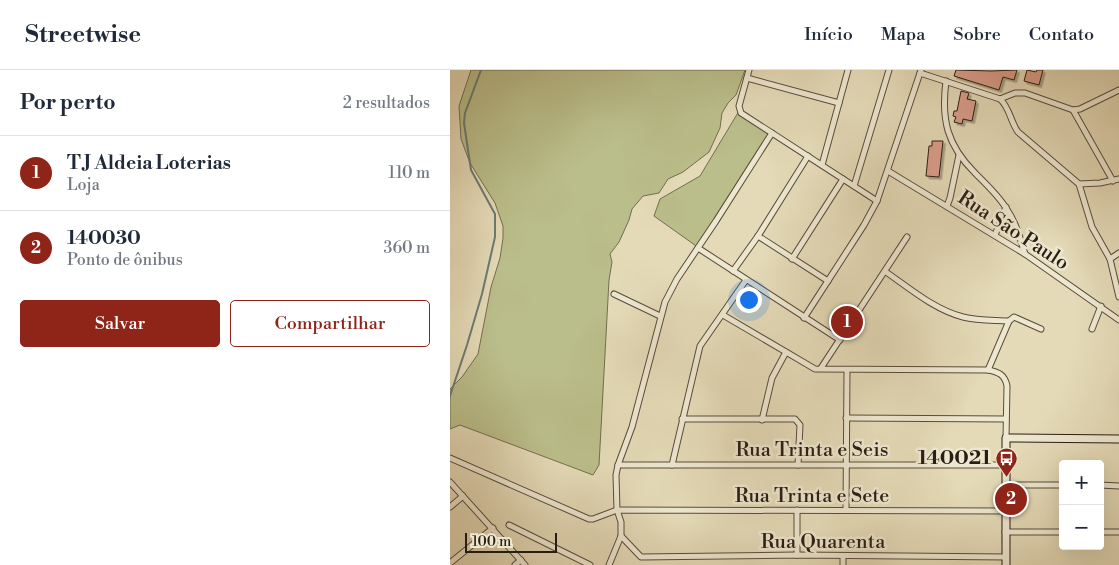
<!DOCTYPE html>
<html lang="pt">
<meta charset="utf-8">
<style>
:root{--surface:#fff;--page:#f6f6f7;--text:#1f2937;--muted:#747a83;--line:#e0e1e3;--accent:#8f2418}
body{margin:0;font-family:"Libre Bodoni",serif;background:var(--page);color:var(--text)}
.controls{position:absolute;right:15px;bottom:15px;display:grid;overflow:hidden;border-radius:5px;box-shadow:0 5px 20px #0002}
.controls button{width:45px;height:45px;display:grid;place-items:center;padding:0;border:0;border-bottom:1px solid var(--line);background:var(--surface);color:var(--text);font:25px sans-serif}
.scale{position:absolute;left:15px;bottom:12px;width:92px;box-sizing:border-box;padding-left:5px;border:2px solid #2a1d12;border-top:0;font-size:14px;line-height:18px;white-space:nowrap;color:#2a1d12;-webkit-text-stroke:4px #ede7d0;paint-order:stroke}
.you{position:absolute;left:298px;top:229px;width:18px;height:18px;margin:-12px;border:4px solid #fff;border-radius:50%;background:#1a73e8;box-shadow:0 0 0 8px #1a73e833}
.badge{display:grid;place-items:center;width:32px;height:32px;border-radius:50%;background:var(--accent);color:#fff;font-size:16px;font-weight:700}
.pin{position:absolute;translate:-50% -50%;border:2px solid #fff;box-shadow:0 1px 5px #0006}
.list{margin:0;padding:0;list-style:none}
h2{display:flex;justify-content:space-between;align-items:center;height:65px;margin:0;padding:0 20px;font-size:21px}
h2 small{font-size:16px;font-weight:400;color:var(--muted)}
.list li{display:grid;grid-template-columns:32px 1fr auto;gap:15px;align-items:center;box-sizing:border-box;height:75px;padding:0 20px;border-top:1px solid var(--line)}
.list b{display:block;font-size:19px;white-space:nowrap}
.list p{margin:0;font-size:16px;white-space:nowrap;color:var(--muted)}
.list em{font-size:16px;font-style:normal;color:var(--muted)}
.actions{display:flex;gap:10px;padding:15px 20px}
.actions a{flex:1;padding:11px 0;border:1px solid var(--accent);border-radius:5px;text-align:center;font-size:18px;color:var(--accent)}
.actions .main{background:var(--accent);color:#fff}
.map{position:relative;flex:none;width:669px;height:495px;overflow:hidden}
header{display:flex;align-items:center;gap:30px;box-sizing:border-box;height:70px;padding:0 25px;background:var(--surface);border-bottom:1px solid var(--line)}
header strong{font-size:24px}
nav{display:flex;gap:28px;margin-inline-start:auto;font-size:18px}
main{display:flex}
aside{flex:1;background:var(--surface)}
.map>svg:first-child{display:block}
</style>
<header>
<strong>Streetwise</strong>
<nav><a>Início</a><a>Mapa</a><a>Sobre</a><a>Contato</a></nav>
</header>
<main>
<aside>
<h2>Por perto<small>2 resultados</small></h2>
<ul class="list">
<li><span class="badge">1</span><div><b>T J Aldeia Loterias</b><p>Loja</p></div><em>110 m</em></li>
<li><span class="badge">2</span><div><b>140030</b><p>Ponto de ônibus</p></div><em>360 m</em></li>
</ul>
<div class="actions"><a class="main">Salvar</a><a>Compartilhar</a></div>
</aside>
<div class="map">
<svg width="669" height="495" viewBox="0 0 669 495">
<defs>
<filter id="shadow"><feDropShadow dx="2.5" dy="2.5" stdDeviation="0" flood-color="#0004"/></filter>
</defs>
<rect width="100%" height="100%" fill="#e4dab7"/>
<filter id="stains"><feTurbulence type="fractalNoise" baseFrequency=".004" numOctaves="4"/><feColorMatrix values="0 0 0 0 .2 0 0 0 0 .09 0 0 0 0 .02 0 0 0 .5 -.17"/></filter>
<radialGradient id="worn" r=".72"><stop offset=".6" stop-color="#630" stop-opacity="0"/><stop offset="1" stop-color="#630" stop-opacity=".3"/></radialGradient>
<!-- green -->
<g fill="#babe8a" stroke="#726e4e">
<path d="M 21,0 L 295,0 L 286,25 L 278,33 L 272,43 L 270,58 L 259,82 L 233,102 L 218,109 L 209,123 L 193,126 L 182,139 L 179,150 L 169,172 L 160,184 L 162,192 L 159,210 L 149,395 L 143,405 L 10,355 L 0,359 L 0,319 L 12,307 L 28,284 L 41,217 L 50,188 L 53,168 L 53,156 L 45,133 L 20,93 L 11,69 L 9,36 Z"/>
<path d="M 289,41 L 324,63 L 249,178 L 204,146 L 210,129 L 250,106 Z"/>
</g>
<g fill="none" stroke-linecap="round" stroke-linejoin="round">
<!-- stream -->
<path stroke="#6b7b73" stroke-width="2" d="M 0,326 L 17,275 L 32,224 L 45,167 L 45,144 L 21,100 L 14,53 L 15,43 L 31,0"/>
</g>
<!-- building -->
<g fill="#da9d8b" stroke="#2a1d12" filter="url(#shadow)">
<path d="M 506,0 L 541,1 L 567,0 L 564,10 L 553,7 L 549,20 L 504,6 Z"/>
<path d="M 577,0 L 586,2 L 587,0 L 593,0 L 589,15 L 574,11 Z"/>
<path d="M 511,21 L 519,23 L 517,29 L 526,31 L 522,51 L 513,49 L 512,54 L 504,52 L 506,47 L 503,46 L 504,41 L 507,41 Z"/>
<path d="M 482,71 L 493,71 L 489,107 L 476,106 L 479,76 L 482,76 Z"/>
</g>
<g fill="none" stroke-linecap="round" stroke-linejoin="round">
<defs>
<g id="street">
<path d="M 299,0 L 289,36 L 291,43 L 427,131"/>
<path d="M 470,3 L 550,29 C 560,38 560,51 568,62 L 629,114 L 650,113 L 669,109"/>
<path d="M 297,8 L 389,33"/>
<path d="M 496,11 C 491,50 497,75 525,103 C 536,114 548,125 556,138 C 566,152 570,168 575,184"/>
<path d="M 550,29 L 565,23 L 575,23 L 623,40 L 630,39 L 669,20"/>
<path d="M 623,40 L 663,111"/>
<path d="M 372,95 L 398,0"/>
<path d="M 438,101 L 575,184 L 669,250"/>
<path d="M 629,114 L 642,157 L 660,189 L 669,227"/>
<path d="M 404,116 L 439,0"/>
<path d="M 497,136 L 500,128 L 509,85"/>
<path d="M 545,165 L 556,137"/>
<path d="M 308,166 L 378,211"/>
<path d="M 248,178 L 390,270"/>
<path d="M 342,189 L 393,109"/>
<path d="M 660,189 L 669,183"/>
<path d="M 283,201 L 308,166 L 358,86"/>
<path d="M 436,202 C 459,218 485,240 513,247 C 528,251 544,250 559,251 L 564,247 L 591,259"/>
<path d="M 164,224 L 210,246"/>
<path d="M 273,245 L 365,299 L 538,300 C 549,302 555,305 557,316 L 556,368"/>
<path d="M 354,248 L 414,155 L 427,131 L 471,0"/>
<path d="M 642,259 L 651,236"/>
<path d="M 371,298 L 457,167"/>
<path d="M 538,300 L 559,251"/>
<path d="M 396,348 L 556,349"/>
<path d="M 232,349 L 345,349 L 350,355 L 348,395"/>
<path d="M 312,350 L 322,308 L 336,282"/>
<path d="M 0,388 L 139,449 L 143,449 L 167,440 L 556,441"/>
<path d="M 168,395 L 556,395"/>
<path d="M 222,395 L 250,276 L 296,210"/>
<path d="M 0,412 L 75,495"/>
<path d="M 556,415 L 613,415"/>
<path d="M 650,415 L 669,416"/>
<path d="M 0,437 L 13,426"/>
<path d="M 347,440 L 347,485"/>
<path d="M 396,440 L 397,300"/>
<path d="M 59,455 L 140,495"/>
<path d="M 555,462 L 613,462"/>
<path d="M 650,462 L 669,462"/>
<path d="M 171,466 L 191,487 L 347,485 L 556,487"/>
<path d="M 0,493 L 43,458"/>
<path d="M 65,495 L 71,490"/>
<path d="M 159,495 L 171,466 L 171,452 L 167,440 L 166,405 L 168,395 L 182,357 L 215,232 L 227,209 L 266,151 L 322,63"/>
<path d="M 393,495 L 393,486"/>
</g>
<path id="secondary" d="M 556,495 L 556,368 L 669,369"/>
</defs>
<!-- street casing -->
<use href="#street" stroke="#584c3b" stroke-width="7"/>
<!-- secondary casing -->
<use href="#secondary" stroke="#2a1d12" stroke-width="9"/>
<!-- street -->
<use href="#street" stroke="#ede7d0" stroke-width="5"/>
<!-- secondary -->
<use href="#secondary" stroke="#ede7d0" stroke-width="7"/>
</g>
<!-- icons -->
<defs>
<symbol id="bus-pin" viewBox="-11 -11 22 30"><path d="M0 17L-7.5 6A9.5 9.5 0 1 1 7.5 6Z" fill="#8f2418" stroke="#ede7d0"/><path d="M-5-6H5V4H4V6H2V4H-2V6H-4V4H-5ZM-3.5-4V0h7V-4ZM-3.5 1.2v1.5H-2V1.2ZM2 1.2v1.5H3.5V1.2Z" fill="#fff"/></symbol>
</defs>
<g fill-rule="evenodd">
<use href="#bus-pin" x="544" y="376" width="25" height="34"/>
</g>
<g text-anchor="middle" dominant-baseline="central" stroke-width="5" stroke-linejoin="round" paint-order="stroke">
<!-- street labels -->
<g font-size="20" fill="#2a1d12" stroke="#ede7d0">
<text transform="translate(563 161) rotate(33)">Rua São Paulo</text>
<text x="362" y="380">Rua Trinta e Seis</text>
<text x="362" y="426">Rua Trinta e Sete</text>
<text x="373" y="472">Rua Quarenta</text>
</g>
<!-- poi labels -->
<g font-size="20" font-weight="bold" fill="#2a1d12" stroke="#ede7d0" text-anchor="end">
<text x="541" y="388">140021</text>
</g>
</g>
<rect width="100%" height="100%" filter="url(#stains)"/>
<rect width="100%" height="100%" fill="url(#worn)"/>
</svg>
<div class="controls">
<button>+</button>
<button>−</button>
</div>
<div class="scale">100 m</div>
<div class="you"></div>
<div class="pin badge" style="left:397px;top:252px">1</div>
<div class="pin badge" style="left:561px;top:429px">2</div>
</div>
</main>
